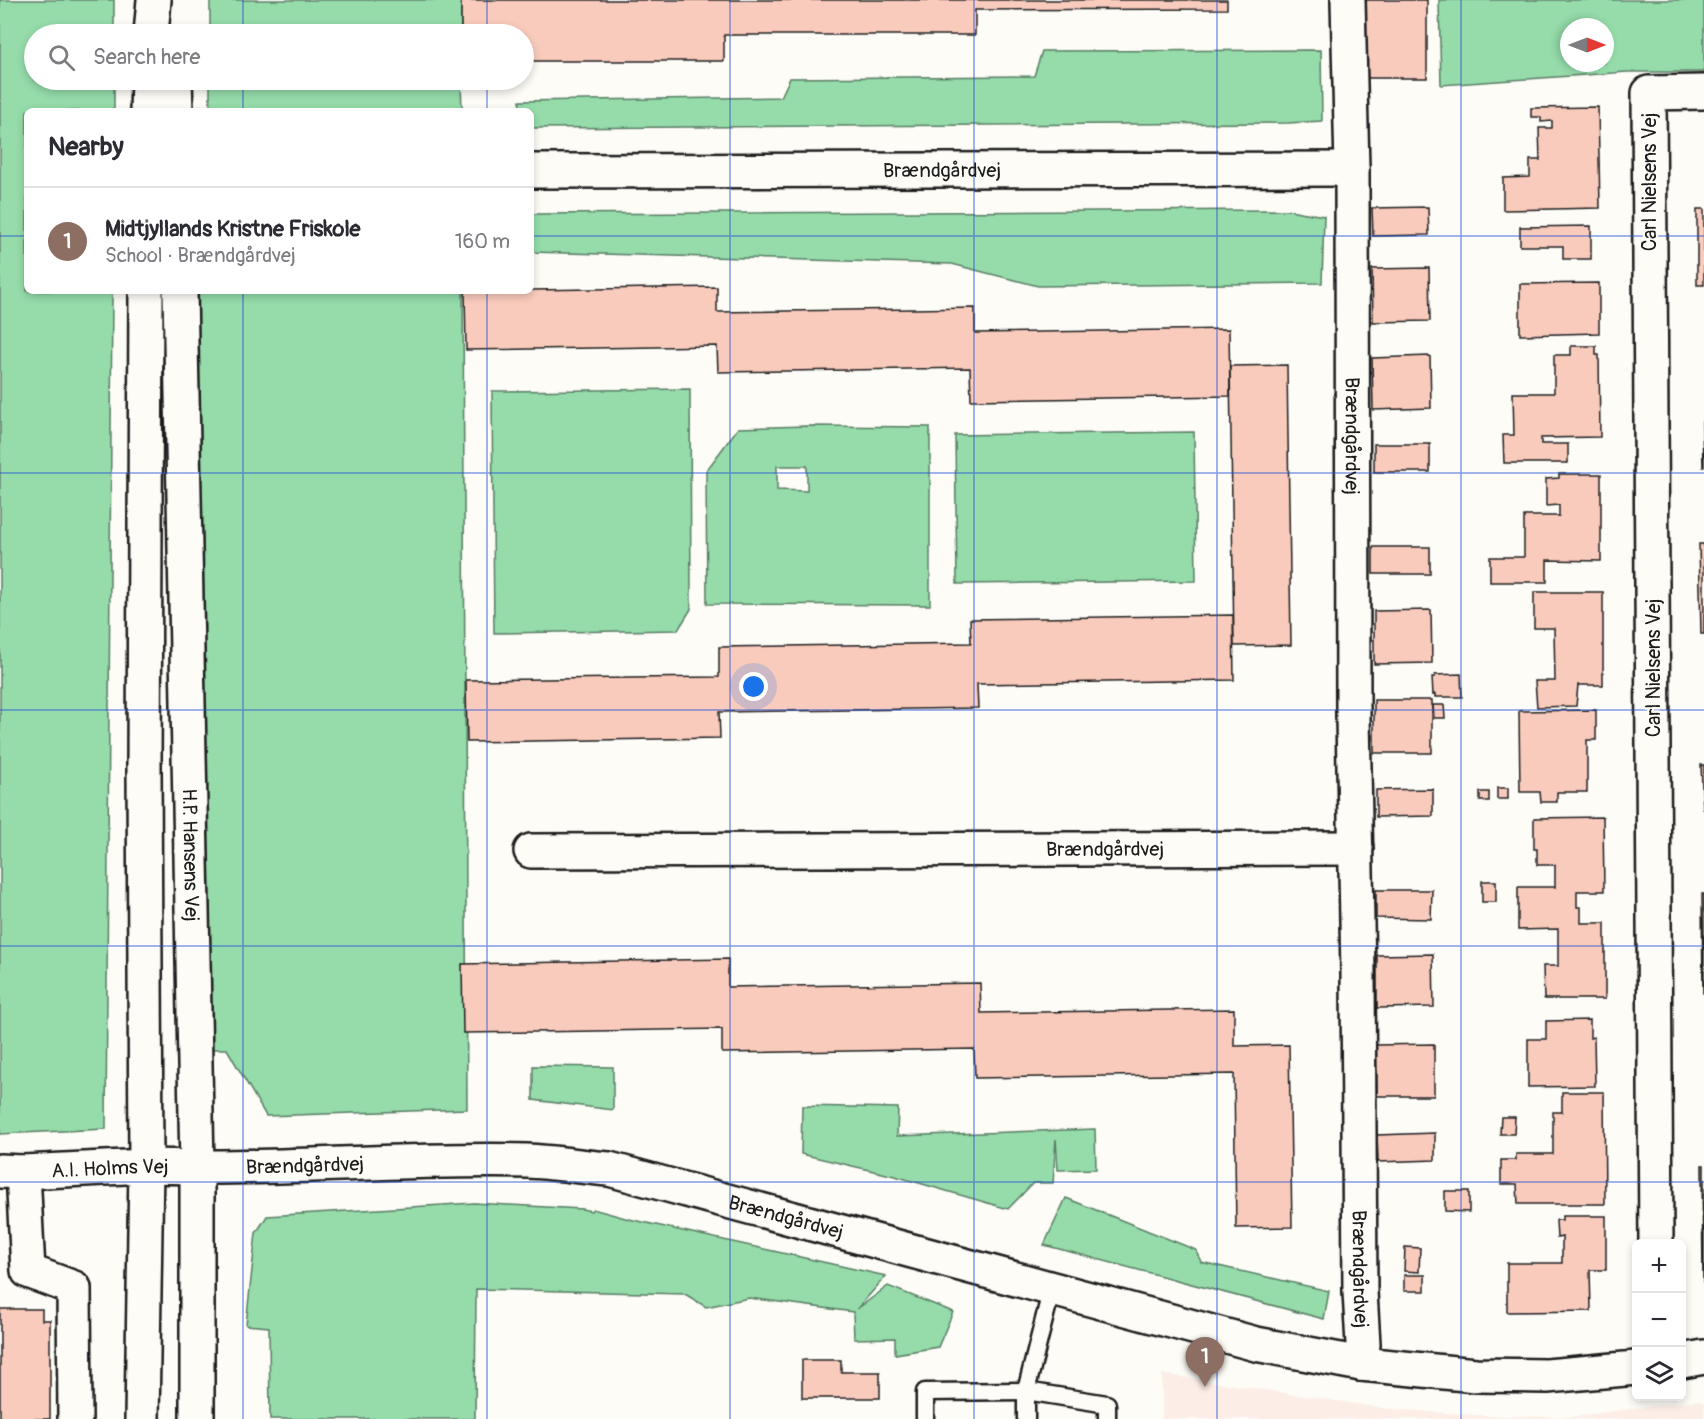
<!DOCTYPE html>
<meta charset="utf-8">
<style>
:root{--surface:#fff;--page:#f7f7f7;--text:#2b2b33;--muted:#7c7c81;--line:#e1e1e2;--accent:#1f6fb2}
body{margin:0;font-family:Pangolin,sans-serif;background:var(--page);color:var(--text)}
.controls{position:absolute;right:18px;bottom:18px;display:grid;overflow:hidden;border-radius:9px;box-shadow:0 3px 9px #0003}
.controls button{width:54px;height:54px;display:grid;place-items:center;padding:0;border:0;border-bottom:2px solid var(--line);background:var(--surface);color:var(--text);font:30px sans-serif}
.compass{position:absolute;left:1560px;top:18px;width:54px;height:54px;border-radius:50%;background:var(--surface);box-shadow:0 3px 9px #0003;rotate:90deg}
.you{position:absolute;left:754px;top:687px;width:21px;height:21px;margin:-15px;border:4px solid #fff;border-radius:50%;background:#1a73e8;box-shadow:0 0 0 9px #1a73e833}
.badge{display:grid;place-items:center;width:39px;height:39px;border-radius:50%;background:var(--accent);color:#fff;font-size:20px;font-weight:700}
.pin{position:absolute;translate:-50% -50px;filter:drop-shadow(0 2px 3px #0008)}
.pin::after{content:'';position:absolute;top:32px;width:21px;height:18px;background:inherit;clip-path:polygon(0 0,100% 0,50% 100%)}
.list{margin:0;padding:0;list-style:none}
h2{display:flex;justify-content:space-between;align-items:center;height:78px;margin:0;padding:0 24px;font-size:26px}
h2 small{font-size:20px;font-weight:400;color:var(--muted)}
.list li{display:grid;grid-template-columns:39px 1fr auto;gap:18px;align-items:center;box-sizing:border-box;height:108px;padding:0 24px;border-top:2px solid var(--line)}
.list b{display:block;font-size:22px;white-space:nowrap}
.list p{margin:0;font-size:20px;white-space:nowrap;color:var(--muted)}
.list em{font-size:20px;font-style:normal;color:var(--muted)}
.icon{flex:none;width:33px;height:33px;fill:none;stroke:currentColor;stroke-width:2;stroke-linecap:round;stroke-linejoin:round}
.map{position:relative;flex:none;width:1704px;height:1419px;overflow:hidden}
.search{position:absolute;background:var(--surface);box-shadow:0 3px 9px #0003;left:24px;top:24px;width:510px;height:66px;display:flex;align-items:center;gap:15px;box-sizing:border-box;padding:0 21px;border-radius:33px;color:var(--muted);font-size:22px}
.panel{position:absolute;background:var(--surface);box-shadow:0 3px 9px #0003;left:24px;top:108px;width:510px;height:186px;border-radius:9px}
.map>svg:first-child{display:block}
</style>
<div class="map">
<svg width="1704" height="1419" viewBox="0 0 1704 1419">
<rect width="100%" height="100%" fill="#fdfcf7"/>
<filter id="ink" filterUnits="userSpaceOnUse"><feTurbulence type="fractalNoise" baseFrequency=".0167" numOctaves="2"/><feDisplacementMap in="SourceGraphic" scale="12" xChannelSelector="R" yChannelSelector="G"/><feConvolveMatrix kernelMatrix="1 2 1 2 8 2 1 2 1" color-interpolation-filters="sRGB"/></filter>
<g filter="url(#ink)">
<!-- built -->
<path fill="#fcede6" d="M 1162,1374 L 1388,1409 L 1491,1416 L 1571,1417 L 1697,1400 L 1704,1403 L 1704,1419 L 1162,1419 Z"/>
<!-- green -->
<g fill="#95dcaa" stroke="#587c63" stroke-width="1.5" fill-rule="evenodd">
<path d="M 0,0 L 114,0 L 114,34 L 34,34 L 34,80 L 114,80 L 114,111 L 27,111 L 27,291 L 112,291 L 106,1129 L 0,1134 Z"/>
<rect x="210" y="0" width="251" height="34"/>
<path d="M 1439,0 L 1704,0 L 1704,72 L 1627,72 L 1441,85 ZM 1569,27 L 1605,27 L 1605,63 L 1569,63 Z"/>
<path d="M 1321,50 L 1322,121 L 1288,123 L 531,128 L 531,111 L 519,111 L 520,101 L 781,97 L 790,78 L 1034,76 L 1042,51 Z"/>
<path d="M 210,80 L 461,80 L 462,111 L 208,111 L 210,106 Z"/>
<path d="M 1288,210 L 1324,216 L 1322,283 L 1038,286 L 952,264 L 531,252 L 531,214 Z"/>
<path d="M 195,291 L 463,291 L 467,1109 L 266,1116 L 227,1049 L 210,1049 Z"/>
<path d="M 690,389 L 691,609 L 678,630 L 494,633 L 492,391 Z"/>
<path d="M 807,426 L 930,427 L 930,605 L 707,604 L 706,471 L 738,428 ZM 777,466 L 807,466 L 807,491 L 777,490 Z"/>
<path d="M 1194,432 L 1196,581 L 957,584 L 955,435 Z"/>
<path d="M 533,1066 L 613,1067 L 613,1110 L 533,1100 Z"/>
<path d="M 802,1106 L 898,1108 L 897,1136 L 1095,1129 L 1096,1169 L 1058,1170 L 1056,1139 L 1053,1183 L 1033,1183 L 1008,1209 L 895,1176 L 801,1154 Z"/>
<path d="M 1066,1198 L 1196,1250 L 1201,1262 L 1329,1291 L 1324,1319 L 1044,1245 Z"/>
<path d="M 474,1203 L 582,1209 L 591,1211 L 593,1209 L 629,1219 L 886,1276 L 857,1309 L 888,1286 L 953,1312 L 938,1347 L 895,1354 L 895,1338 L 854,1339 L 853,1312 L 749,1298 L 706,1307 L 685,1294 L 476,1289 L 475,1419 L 270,1419 L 269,1327 L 246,1325 L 256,1233 L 267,1216 Z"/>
</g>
<!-- building -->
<g fill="#f9cbbd" stroke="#1c1c1c" stroke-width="1.5">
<path d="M 461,0 L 1227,0 L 1227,9 L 975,10 L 975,35 L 724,35 L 724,61 L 524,61 L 524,34 L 461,34 Z"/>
<rect x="1365" y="0" width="62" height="78"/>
<path d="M 1598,107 L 1600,208 L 1503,210 L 1503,178 L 1530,177 L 1530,160 L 1540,160 L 1539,128 L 1552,128 L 1552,121 L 1541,122 L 1541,117 L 1531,117 L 1531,108 Z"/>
<path d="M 1428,207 L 1429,235 L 1373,236 L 1372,208 Z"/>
<rect x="1697" y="209" width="7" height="76"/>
<path d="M 1591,226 L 1591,259 L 1563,259 L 1563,246 L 1520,246 L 1520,227 Z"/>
<path d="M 1429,268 L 1430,321 L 1373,322 L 1372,269 Z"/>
<path d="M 1599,283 L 1599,333 L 1520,335 L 1520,284 Z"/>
<path d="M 717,287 L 717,312 L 975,308 L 975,333 L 1229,329 L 1230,396 L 971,400 L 970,368 L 718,372 L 717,346 L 466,350 L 465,291 Z"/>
<path d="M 1571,346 L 1596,346 L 1596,355 L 1599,355 L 1600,437 L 1541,438 L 1541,444 L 1568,444 L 1568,463 L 1504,463 L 1503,435 L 1514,435 L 1513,393 L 1554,393 L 1554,355 L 1571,355 Z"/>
<path d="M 1430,356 L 1431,408 L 1373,410 L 1372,358 Z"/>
<path d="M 1287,365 L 1291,645 L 1234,646 L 1230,366 Z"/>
<path d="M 1702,422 L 1704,422 L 1704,467 L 1703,467 Z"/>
<rect x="1374" y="444" width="56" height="28"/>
<path d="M 1559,474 L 1601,474 L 1601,561 L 1547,560 L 1547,582 L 1490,582 L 1490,557 L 1524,557 L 1524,516 L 1559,516 L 1559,505 L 1546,506 L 1546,479 L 1559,478 Z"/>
<path d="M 1699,544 L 1704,544 L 1704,634 L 1701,634 Z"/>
<rect x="1373" y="547" width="57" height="27"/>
<path d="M 1534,592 L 1603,592 L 1603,685 L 1578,685 L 1576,706 L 1537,707 L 1535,681 L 1555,681 L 1554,628 L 1534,628 Z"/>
<path d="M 1431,610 L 1432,663 L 1374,664 L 1374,611 Z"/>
<path d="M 1233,615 L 1234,680 L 977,684 L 978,708 L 719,712 L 720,738 L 467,742 L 466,680 L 719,677 L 719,647 L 971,643 L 970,619 Z"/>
<path d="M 1461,674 L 1462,697 L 1435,697 L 1435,694 L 1433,695 L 1432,677 L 1435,677 L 1435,675 Z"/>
<rect x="1374" y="700" width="58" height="53"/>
<path d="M 1433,705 L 1444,705 L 1445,718 L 1434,718 Z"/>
<path d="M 1596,710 L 1596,740 L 1587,740 L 1587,792 L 1557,792 L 1557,802 L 1541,802 L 1540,792 L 1520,792 L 1519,711 Z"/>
<path d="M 1701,765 L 1704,765 L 1704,809 L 1703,809 Z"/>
<rect x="1497" y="788" width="11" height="11"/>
<path d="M 1433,789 L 1433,816 L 1376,817 L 1376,790 Z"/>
<rect x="1480" y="792" width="9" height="9"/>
<path d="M 1603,817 L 1604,891 L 1577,891 L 1577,907 L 1581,907 L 1581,923 L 1605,923 L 1605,999 L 1544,999 L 1543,966 L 1558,966 L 1558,929 L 1518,930 L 1518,887 L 1555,887 L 1555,865 L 1537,865 L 1537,849 L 1534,849 L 1534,818 Z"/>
<rect x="1482" y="881" width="14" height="21"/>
<path d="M 1376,890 L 1432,890 L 1431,919 L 1376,918 Z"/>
<path d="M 1702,894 L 1704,894 L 1704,993 L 1703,993 Z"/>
<path d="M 1433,954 L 1434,1007 L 1377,1008 L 1377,955 Z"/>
<path d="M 728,959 L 728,987 L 980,983 L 981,1013 L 1234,1009 L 1234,1046 L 1289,1045 L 1292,1227 L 1236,1228 L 1234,1074 L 975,1078 L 974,1049 L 722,1053 L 722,1029 L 463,1033 L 462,964 Z"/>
<path d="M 1590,1020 L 1590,1038 L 1594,1037 L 1595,1086 L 1528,1087 L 1528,1039 L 1546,1039 L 1546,1021 Z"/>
<path d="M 1434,1044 L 1434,1096 L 1377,1096 L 1376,1045 Z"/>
<path d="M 1562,1092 L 1604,1092 L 1605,1204 L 1518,1204 L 1517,1184 L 1501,1184 L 1501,1160 L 1516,1160 L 1516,1154 L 1553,1154 L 1553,1112 L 1562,1112 Z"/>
<path d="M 1501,1117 L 1515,1117 L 1514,1134 L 1500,1134 Z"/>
<path d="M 1435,1133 L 1435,1160 L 1378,1162 L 1377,1135 Z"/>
<path d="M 1702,1165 L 1704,1165 L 1704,1283 L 1703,1283 Z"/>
<path d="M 1445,1191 L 1469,1191 L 1469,1212 L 1445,1211 Z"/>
<path d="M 1562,1216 L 1606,1216 L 1606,1270 L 1590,1270 L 1591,1311 L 1507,1312 L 1507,1263 L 1562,1263 L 1562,1237 L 1557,1238 L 1556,1220 L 1562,1220 Z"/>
<path d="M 1405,1247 L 1420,1248 L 1419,1272 L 1404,1271 Z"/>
<rect x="1404" y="1275" width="21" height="16"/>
<path d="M 0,1309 L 42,1309 L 42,1320 L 50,1320 L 50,1419 L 0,1419 Z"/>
<path d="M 802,1360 L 841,1360 L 841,1372 L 880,1372 L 880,1398 L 802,1398 Z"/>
</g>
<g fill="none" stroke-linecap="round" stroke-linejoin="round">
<defs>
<g id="service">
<path d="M 925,1419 L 925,1392 L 1026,1391 L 1107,1404 L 1107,1419"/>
<path d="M 1026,1419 L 1026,1391 L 1052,1288"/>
</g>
<g id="minor">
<path id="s1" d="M 1348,0 L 1352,169 L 1353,717 L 1358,972 L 1360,1292 L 1363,1344 L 1361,1364"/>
<path id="s2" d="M 531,171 L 1352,169"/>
<path id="s3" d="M 531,851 L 1356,848"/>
<path id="s4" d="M 0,1171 L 23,1172 L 146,1166 L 197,1167"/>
<path d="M 23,1172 L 28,1271 L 74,1288 L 75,1419"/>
<path d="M 1656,1244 L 1649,93 L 1704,92"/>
</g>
<g id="tertiary">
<path d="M 151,34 L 154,0"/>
<path d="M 175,80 L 176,111"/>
<path d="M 147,111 L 148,80"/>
<path id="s5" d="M 180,291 L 197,1167 L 197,1419"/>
<path id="s6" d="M 197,1167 C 307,1168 417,1158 527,1161 C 554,1162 582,1167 609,1169 L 1256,1344 L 1361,1364 L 1476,1375 L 1547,1376 L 1636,1368"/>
<path d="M 1682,1361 L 1704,1357"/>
<path d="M 142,1419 L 146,1166 L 144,767 L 146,291"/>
</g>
</defs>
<!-- service casing -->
<use href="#service" stroke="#1c1c1c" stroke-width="21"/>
<!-- minor casing -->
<use href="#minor" stroke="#1c1c1c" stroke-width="38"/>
<!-- tertiary casing -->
<use href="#tertiary" stroke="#1c1c1c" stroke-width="38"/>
<!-- service -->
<use href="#service" stroke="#fdfcf7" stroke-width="16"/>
<!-- minor -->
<use href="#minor" stroke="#fdfcf7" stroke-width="33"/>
<!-- tertiary -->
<use href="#tertiary" stroke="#fdfcf7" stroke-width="33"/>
</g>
</g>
<!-- grid -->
<path fill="none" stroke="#1d4ed8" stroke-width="1.5" stroke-opacity="0.55" d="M 243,0 L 243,34M 487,0 L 487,34M 730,0 L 730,1419M 974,0 L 974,1419M 1217,0 L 1217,1419M 1461,0 L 1461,1419M 243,80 L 243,111M 487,80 L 487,111M 0,236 L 27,236M 531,236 L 1704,236M 243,291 L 243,1419M 487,291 L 487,1419M 0,473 L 1704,473M 0,710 L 1704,710M 0,946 L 1704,946M 0,1182 L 1704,1182"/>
<g text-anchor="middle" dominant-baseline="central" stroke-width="4.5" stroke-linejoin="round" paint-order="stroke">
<!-- street labels -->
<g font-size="20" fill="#1c1c1c" stroke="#fdfcf7">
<text stroke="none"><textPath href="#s2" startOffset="411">Brændgårdvej</textPath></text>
<text transform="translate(1649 182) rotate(-90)">Carl Nielsens Vej</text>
<text stroke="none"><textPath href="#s1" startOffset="436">Brændgårdvej</textPath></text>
<text transform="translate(1653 668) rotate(-90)">Carl Nielsens Vej</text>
<text stroke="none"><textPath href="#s3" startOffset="574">Brændgårdvej</textPath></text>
<text stroke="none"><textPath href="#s5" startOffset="564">H.P. Hansens Vej</textPath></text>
<text stroke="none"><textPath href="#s6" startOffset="108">Brændgårdvej</textPath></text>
<text stroke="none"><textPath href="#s4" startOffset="110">A.I. Holms Vej</textPath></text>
<text stroke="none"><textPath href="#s6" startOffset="596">Brændgårdvej</textPath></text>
<text stroke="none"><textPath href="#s1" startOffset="1269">Brændgårdvej</textPath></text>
</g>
</g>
</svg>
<div class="controls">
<button>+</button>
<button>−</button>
<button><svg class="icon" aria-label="layers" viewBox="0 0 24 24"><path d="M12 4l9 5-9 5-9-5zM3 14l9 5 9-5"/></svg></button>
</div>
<svg class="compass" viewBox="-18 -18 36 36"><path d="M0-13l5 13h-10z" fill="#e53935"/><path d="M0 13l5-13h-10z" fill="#7c7c81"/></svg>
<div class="you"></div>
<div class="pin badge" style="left:1205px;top:1387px;background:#8d6e63">1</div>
<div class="search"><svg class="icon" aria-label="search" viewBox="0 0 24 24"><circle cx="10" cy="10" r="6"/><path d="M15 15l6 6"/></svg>Search here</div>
<section class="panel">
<h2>Nearby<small></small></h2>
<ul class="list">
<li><span class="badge" style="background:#8d6e63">1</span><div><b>Midtjyllands Kristne Friskole</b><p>School · Brændgårdvej</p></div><em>160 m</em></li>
</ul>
</section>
</div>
